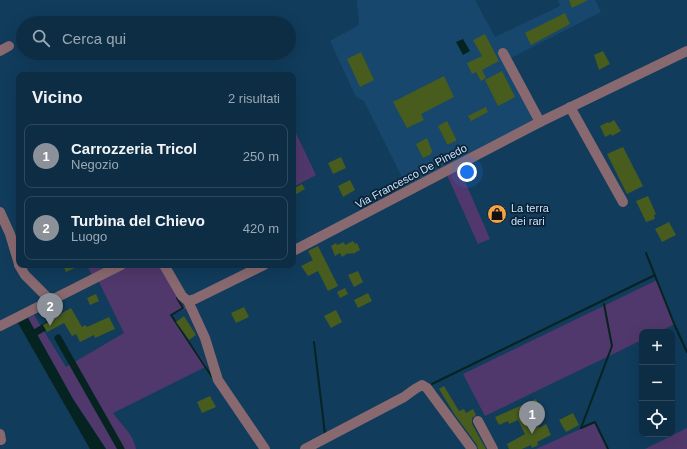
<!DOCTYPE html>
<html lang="it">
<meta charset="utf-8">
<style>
:root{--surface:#0d2d45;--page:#1b3950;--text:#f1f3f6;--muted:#9aa8b3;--line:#2d495e;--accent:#8c9099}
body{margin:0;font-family:Helvetica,sans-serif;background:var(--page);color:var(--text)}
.controls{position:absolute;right:12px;bottom:12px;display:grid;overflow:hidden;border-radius:8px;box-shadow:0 4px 16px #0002}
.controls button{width:36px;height:36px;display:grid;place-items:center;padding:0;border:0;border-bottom:1px solid var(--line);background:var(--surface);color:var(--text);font:20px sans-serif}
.you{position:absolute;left:467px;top:172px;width:14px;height:14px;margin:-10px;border:3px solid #fff;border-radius:50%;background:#1a73e8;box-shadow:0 0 0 6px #1a73e833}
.badge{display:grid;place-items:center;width:26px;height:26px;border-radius:50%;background:var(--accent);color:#fff;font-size:13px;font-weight:700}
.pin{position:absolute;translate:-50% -33px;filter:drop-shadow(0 1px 2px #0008)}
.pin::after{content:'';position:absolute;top:21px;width:14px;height:12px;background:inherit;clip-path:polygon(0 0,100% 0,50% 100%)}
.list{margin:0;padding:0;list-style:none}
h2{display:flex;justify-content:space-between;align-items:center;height:52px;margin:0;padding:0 16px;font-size:17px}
h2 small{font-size:13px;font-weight:400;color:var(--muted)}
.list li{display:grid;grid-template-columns:26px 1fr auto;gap:12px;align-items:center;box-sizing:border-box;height:64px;margin:0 8px 8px;padding:0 8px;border:1px solid var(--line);border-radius:8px}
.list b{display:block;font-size:15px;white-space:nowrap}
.list p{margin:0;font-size:13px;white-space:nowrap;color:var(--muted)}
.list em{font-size:13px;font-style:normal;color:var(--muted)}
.icon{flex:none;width:22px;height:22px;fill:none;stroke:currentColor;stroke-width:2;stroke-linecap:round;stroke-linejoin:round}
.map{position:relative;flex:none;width:687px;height:449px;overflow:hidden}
.search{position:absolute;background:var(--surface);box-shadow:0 4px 16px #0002;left:16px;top:16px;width:280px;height:44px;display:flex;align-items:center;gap:10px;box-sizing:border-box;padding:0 14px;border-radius:22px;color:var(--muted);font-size:15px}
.panel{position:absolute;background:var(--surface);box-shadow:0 4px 16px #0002;left:16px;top:72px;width:280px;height:196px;border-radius:8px}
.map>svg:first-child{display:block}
</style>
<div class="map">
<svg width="687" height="449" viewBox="0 0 687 449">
<rect width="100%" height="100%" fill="#113c5c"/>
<!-- built -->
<path fill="#17476c" d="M 357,0 L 475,0 L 495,37 L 560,6 L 558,0 L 595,0 L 601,12 L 511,58 L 540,117 L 407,187 L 364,101 L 356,97 L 330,41 L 359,25 Z"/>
<!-- green -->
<g fill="#51386c">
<path d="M 293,127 L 316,175 L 293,187 Z"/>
<path d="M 460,170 L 490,239 L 478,244 L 447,175 Z"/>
<path d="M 87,265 L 110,265 L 92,275 Z"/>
<path d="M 128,265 L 159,265 L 183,305 L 187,308 L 171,315 L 207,366 L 113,413 C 121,425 133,433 136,449 L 106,449 L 73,399 L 28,318 L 34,315 L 66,367 L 124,333 L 98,280 Z"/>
<path d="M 657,280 L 675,324 L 658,332 L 642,332 L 642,340 L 485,416 L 463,374 Z"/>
<path d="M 596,422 L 608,449 L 536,449 Z"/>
<path d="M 687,428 L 687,449 L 645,449 Z"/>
</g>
<!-- water -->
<g fill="#052320">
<path d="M 463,39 L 470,51 L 463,55 L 456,42 Z"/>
<path d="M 28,318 L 73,399 L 106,449 L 90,449 L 18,323 Z"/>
</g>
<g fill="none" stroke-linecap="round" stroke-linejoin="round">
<!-- stream -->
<g stroke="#052320" stroke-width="2">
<path d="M 646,253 L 675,326 L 687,352"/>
<path d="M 177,298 L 183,308 L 171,315 L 212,377"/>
<path d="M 314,342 L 325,434"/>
<path d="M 432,384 L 655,275"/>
<path d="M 581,428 L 612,346 L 604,304"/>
<path d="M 581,428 L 595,422 L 608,449"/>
</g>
<!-- canal -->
<g stroke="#052320" stroke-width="7">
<path d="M 32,337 L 31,335 L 50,324"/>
<path d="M 58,338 L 121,449"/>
</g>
</g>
<!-- building -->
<g fill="#475c1d">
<path d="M 569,0 L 588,0 L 572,8 Z"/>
<path d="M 565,13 L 570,24 L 531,45 L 525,33 Z"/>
<path d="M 485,34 L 499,61 L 482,70 L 486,78 L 481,81 L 476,72 L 472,74 L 467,63 L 482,56 L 473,40 Z"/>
<path d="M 603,51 L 610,64 L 599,70 L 594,55 Z"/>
<path d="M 361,52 L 374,80 L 360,87 L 347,59 Z"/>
<path d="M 502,71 L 515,97 L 498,106 L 485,80 Z"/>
<path d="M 444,76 L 454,97 L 421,114 L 424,120 L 407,128 L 393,102 Z"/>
<path d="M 486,107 L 488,112 L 471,121 L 468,116 Z"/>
<path d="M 614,120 L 621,131 L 612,136 L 611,134 L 605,137 L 600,126 L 608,122 L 609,123 Z"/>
<path d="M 447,121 L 456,139 L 456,141 L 449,144 L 447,144 L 438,126 Z"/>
<path d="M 427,138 L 432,151 L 431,154 L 423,158 L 416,144 Z"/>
<path d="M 623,147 L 643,186 L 627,194 L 607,154 Z"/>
<path d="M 341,157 L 346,168 L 333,174 L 328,163 Z"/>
<path d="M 350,180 L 355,190 L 343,197 L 338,186 Z"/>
<path d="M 302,184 L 305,189 L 293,196 L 293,189 Z"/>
<path d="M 648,196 L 656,214 L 654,215 L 655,219 L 646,222 L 636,201 Z"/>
<path d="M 502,205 L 507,216 L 493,223 L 487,213 Z"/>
<path d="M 669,222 L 676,235 L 662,242 L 655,229 Z"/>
<path d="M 353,241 L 355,244 L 357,243 L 360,250 L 353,254 L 353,253 L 349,254 L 348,253 L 342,257 L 340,253 L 335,256 L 331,246 L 336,243 L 337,245 L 344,242 L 345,245 Z"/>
<path d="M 318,246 L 338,286 L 328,291 L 318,271 L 308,276 L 301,266 L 313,260 L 308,251 Z"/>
<path d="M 63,265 L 81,265 L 66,272 Z"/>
<path d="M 358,271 L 363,282 L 354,287 L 348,275 Z"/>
<path d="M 345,288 L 348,294 L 340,298 L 337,292 Z"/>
<path d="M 368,293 L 372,301 L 358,308 L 354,300 Z"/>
<path d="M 96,294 L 99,301 L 90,305 L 87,298 Z"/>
<path d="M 244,307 L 249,317 L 236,323 L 231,313 Z"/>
<path d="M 71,308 L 82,327 L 85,325 L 87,327 L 109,317 L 115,329 L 95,338 L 94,335 L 80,342 L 76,334 L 72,336 L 64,323 L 47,332 L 43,325 L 61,315 L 60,314 Z"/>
<path d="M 336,310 L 342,322 L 331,328 L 324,316 Z"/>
<path d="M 184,316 L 196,335 L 189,340 L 176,322 Z"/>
<path d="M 444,386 L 459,411 L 464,409 L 466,413 L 473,409 L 476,415 L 472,418 L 472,424 L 486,449 L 478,449 L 477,445 L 455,415 L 439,389 Z"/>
<path d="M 210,396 L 216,407 L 202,413 L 197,402 Z"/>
<path d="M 536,399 L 540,408 L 537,409 L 538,412 L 533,414 L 539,428 L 546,424 L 551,435 L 537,442 L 538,445 L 532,448 L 531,445 L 522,449 L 509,449 L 507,444 L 525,434 L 518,420 L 509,424 L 508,421 L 499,425 L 495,417 Z"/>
<path d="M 573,413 L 579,425 L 566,432 L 559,420 Z"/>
</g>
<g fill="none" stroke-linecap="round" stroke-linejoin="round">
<!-- minor -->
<g stroke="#896970" stroke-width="10">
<path d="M 0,51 L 9,46"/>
<path d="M 503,53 L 540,122"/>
<path d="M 570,107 L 623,202"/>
<path d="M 0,212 L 10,234 L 19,264"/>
<path d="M 293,251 L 540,122 L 687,51"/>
<path d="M 19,265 L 25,275 L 51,301"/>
<path d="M 164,265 L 182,296 L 188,301 L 195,299 L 264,265"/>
<path d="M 188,301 L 205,338 L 218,380 L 265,449"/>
<path d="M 0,326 L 121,265"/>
<path d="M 478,421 L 493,449"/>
<path d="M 0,434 L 1,440"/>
<path d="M 305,449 L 404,397 L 415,389 L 422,385 L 427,388 L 472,449"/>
</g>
</g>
<!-- icons -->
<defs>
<symbol id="shop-disc" viewBox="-11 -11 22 22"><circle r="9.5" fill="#f6a246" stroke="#0b2234"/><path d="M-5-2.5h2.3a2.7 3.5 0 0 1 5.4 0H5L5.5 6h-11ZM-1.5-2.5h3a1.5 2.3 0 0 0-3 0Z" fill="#111"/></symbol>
</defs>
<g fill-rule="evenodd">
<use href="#shop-disc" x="486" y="203" width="22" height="22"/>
</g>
<g text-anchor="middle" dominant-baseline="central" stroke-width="3.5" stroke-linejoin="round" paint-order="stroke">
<!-- street labels -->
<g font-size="11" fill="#c6e2fb" stroke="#0b2234">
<text transform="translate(411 176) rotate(-28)">Via Francesco De Pinedo</text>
</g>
<!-- poi labels -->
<g font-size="11" fill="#c6e2fb" stroke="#0b2234" text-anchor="start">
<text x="511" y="208">La terra<tspan x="511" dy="13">dei rari</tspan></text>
</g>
</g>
</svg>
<div class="controls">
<button>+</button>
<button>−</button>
<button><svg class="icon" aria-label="locate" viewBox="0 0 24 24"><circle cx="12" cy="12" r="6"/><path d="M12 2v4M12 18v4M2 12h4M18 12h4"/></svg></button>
</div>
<div class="you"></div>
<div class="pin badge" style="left:532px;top:434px">1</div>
<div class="pin badge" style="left:50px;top:326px">2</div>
<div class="search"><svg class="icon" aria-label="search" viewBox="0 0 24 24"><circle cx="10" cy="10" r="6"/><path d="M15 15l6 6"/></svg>Cerca qui</div>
<section class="panel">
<h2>Vicino<small>2 risultati</small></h2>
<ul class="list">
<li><span class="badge">1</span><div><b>Carrozzeria Tricol</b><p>Negozio</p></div><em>250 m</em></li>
<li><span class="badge">2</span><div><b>Turbina del Chievo</b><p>Luogo</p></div><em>420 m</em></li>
</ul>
</section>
</div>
